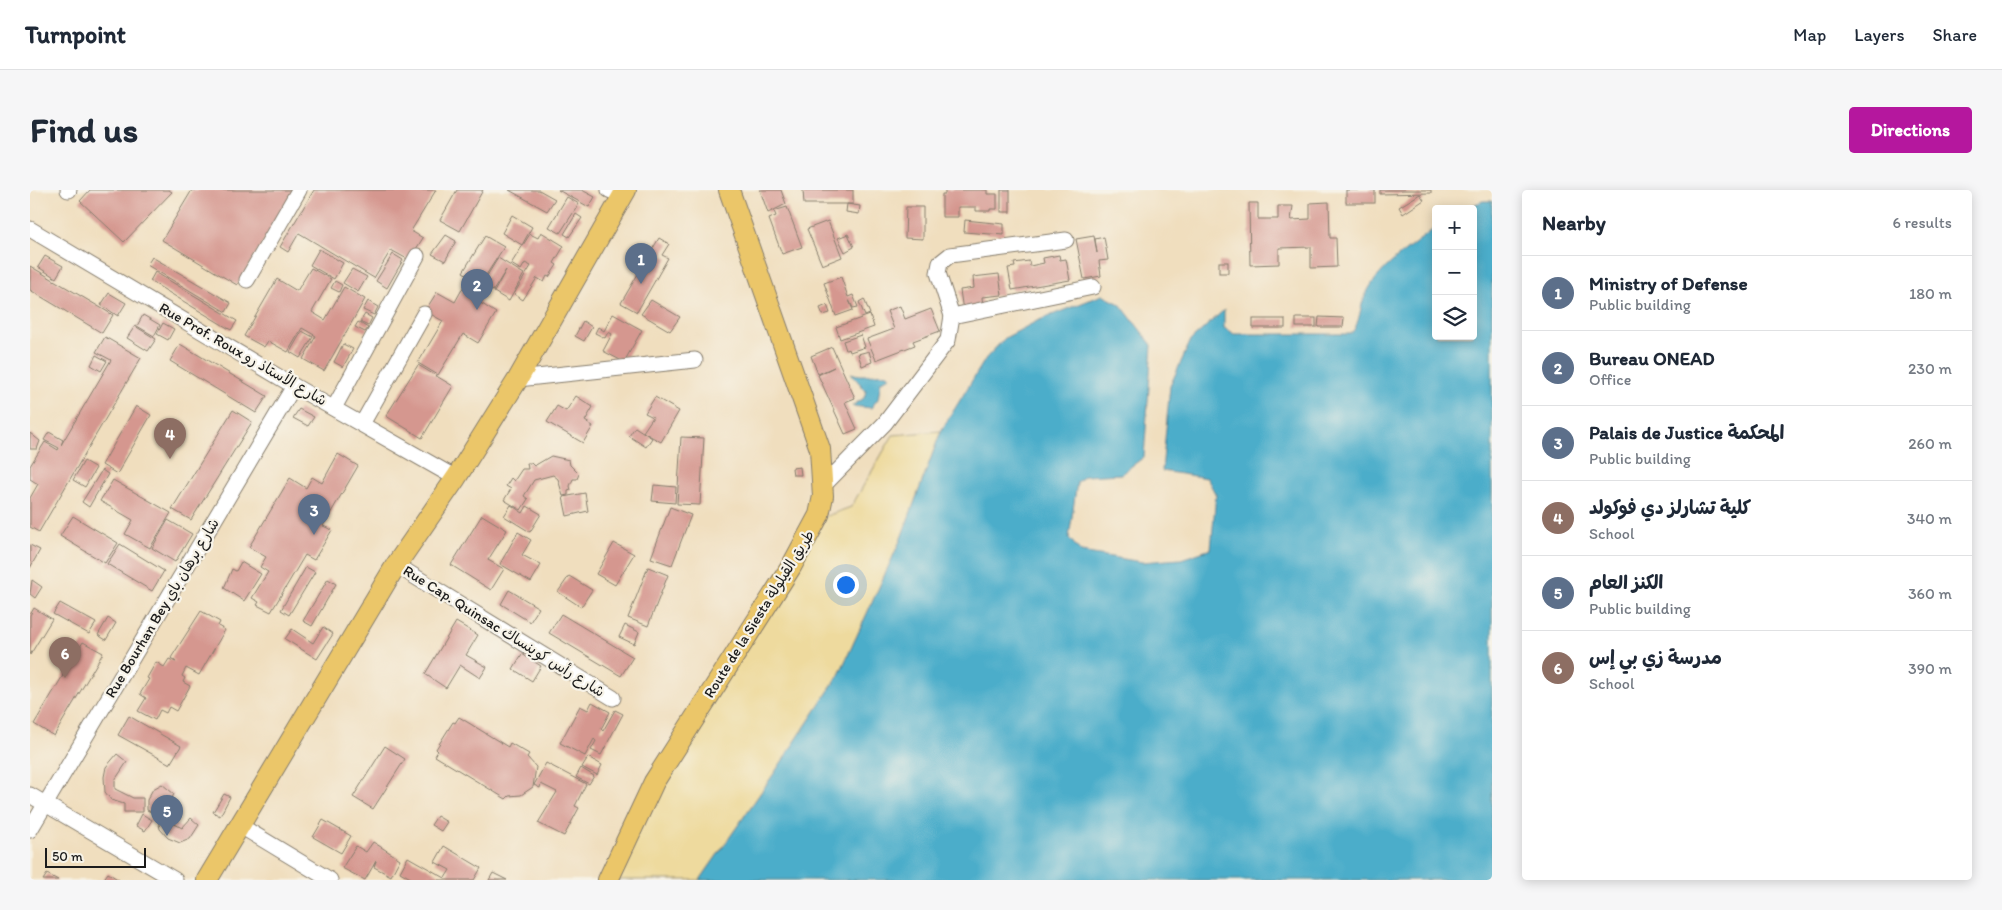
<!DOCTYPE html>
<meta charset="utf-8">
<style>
:root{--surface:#fff;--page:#f6f6f7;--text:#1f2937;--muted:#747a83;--line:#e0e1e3;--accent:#b5179e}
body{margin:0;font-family:Itim,"Playpen Sans Arabic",sans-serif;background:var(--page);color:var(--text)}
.controls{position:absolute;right:15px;top:15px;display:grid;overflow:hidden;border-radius:5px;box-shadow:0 2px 12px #0003}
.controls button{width:45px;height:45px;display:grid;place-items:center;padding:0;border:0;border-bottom:1px solid var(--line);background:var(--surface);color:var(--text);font:25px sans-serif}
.scale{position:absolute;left:15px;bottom:12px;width:101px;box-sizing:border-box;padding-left:5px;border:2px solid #1c1c1c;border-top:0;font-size:14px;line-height:18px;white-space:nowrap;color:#1c1c1c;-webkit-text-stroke:4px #f7f3e8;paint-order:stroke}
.you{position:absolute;left:815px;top:394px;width:18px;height:18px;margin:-12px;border:4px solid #fff;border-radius:50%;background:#1a73e8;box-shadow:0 0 0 8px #1a73e833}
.badge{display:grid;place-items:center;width:32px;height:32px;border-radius:50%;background:var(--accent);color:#fff;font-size:16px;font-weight:700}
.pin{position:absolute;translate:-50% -41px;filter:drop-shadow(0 1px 2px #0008)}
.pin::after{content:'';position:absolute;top:26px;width:18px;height:15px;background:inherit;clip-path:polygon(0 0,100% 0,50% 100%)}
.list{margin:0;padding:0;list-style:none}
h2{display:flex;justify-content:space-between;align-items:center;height:65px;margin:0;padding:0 20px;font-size:21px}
h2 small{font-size:16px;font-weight:400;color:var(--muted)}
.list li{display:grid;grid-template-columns:32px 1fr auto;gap:15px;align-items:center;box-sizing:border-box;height:75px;padding:0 20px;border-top:1px solid var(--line)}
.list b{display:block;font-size:19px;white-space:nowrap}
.list p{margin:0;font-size:16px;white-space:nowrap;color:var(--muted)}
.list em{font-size:16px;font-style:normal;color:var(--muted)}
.icon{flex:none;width:28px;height:28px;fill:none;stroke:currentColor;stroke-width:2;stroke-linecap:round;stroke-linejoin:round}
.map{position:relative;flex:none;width:1462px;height:690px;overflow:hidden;border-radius:5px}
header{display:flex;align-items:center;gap:30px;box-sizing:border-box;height:70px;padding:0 25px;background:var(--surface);border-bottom:1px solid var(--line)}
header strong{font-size:24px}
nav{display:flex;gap:28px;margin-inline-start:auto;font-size:18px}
.intro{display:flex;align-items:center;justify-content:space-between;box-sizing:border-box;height:120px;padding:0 30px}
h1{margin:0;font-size:35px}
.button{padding:12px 22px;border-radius:5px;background:var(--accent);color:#fff;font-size:18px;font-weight:700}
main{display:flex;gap:30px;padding:0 30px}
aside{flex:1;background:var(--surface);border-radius:5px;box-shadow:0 2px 12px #0003}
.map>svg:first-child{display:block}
</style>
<header>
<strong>Turnpoint</strong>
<nav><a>Map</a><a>Layers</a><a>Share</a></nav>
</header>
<div class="intro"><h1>Find us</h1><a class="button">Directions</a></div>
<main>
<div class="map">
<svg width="1462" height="690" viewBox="0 0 1462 690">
<rect width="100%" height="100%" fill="#f7f3e8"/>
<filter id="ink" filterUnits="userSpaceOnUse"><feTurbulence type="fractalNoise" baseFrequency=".02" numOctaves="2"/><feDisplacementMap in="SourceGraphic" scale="10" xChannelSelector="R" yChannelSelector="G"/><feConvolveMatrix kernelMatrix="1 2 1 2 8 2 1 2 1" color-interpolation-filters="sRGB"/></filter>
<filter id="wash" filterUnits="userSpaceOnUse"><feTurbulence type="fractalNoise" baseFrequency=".0096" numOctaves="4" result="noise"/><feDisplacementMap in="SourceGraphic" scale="20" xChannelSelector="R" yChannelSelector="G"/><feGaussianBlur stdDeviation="1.12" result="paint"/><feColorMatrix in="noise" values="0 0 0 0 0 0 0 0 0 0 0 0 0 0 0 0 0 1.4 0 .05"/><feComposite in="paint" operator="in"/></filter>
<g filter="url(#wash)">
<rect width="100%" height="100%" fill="#f0debe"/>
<!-- sand -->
<path fill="#eeda9e" stroke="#857b5d" d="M 911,241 L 870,351 L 809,485 L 745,582 L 670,690 L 580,690 L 616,611 L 791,328 L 821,317 L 863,245 Z"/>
<!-- water -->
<g fill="#4badca" stroke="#346473">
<path d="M 1453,11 L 1462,11 L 1462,690 L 670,690 L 745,582 L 809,485 L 870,351 L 911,241 L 956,168 L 975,148 L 1007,131 L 1072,105 L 1090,114 L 1122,155 L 1114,267 L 1091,284 L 1055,286 L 1047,292 L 1039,348 L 1051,362 L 1112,372 L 1151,369 L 1181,359 L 1186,305 L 1177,288 L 1132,281 L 1140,196 L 1161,150 L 1194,120 L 1194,138 L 1204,144 L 1321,144 C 1331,132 1329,117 1336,104 C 1350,76 1382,57 1406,37 L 1406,146 L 1443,146 L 1443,19 L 1433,19 Z"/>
<path d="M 821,183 C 835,188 844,182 858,184 L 860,187 L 851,191 L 848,209 L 841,218 L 822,216 L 834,208 L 836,201 Z"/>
</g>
<g id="blocks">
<!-- building -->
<g fill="#d5978f">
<path d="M 60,0 L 139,0 L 142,2 L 94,52 L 50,11 Z"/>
<path d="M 162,0 L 265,0 L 207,95 L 132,50 Z"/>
<path d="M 284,0 L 406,0 L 381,41 L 393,48 L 379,70 L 361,60 L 344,88 L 269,43 L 258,62 L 250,57 Z"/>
<path d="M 427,0 L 453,0 L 430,41 L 410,30 Z"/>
<path d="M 479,0 L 509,0 L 525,9 L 517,21 Z"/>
<path d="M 528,0 L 552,0 L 565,7 L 559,17 Z"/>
<path d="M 730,0 L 751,0 L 756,14 L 738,23 Z"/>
<path d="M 773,0 L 823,0 L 823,14 L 774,14 Z"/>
<path d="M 915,0 L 957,0 L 957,4 L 967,4 L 967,19 L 960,19 L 960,21 L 946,21 L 946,17 L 928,17 L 928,27 L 912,27 L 912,4 L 915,4 Z"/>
<rect x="971" y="0" width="9" height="22"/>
<rect x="1316" y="0" width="29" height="13"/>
<path d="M 1350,0 L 1401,0 L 1401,3 L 1350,4 Z"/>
<path d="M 1390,4 L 1394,10 L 1373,24 L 1369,17 Z"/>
<path d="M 537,7 L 549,14 L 530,43 L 519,37 Z"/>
<path d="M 1299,12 L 1300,48 L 1306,48 L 1307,77 L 1281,78 L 1281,57 L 1249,58 L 1249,74 L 1220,75 L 1219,13 L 1228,13 L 1228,29 L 1248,29 L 1248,16 L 1263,16 L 1261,30 L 1280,29 L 1280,13 Z"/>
<path d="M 817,14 L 830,16 L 829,24 L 816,22 Z"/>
<path d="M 757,17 L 772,57 L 752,64 L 739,29 L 746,26 L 744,21 Z"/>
<path d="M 876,17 L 893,17 L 893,49 L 875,48 Z"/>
<path d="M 546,24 L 552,28 L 539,47 L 534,44 Z"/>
<path d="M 482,25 L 502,37 L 492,55 L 472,43 Z"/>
<path d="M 935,30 L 974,34 L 974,45 L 934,42 Z"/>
<path d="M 798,31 L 812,67 L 792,75 L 777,39 Z"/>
<path d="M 511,42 L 534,56 L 524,73 L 527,75 L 519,87 L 517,86 L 514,92 L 507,88 L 493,110 L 484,104 L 501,76 L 495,73 L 491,80 L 481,74 L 500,44 L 508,48 Z"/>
<path d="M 818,44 L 824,57 L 815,62 L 808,48 Z"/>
<path d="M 416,45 L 426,51 L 415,71 L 402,64 Z"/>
<path d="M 455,46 L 474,57 L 451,93 L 433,82 Z"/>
<path d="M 1064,46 L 1067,63 L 1065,49 L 1074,47 L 1078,70 L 1069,71 L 1071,86 L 1054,89 L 1046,49 Z"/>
<path d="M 629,48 L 639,54 L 632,65 L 638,68 L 607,122 L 591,113 Z"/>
<path d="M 289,59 L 313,73 L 304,89 L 280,75 Z"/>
<path d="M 363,64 L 373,70 L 357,98 L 346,91 Z"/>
<path d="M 1029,65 L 1030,70 L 1036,69 L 1040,90 L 982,100 L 978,78 L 985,77 L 984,73 L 999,71 L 1000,76 L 1014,73 L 1013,68 Z"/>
<path d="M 15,66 L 33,76 L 26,88 L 8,77 Z"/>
<path d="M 122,67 L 201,113 L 196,122 L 117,75 Z"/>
<path d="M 468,68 L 494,84 L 479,111 L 464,102 L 476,80 L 463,101 L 452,94 Z"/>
<rect x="1189" y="72" width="9" height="11"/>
<path d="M 0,76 L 83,125 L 72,143 L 0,100 Z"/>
<path d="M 281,78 L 301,89 L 282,122 L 295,130 L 314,97 L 335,109 L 294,181 L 273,169 L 286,146 L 272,138 L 258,162 L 238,151 L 234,157 L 214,146 L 247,89 L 267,101 Z"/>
<path d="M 322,79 L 337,87 L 328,102 L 313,93 Z"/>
<path d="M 125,82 L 207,131 L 201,140 L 120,91 Z"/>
<path d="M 969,84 L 972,105 L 952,107 L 953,118 L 933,121 L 930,100 L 944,98 L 943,87 Z"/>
<path d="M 811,87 L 818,107 L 823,105 L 828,117 L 823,118 L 819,110 L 823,120 L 806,126 L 794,93 Z"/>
<path d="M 305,91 L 312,95 L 309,102 L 301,98 Z"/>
<path d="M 435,94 L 453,105 L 449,112 L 466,123 L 448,153 L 433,144 L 408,185 L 388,173 L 413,131 L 395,121 L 407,102 L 425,112 Z"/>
<path d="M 79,103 L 96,113 L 88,126 L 71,115 Z"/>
<path d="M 834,109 L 840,124 L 835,126 L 829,112 Z"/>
<path d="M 621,110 L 650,127 L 640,141 L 611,124 Z"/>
<path d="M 338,111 L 348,117 L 344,125 L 333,120 Z"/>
<path d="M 797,115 L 800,123 L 793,125 L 790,118 Z"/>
<path d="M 870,116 L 875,129 L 901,119 L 910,141 L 883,151 L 885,155 L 846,170 L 837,149 L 864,139 L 857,121 Z"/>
<path d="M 335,124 L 342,128 L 338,136 L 330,132 Z"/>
<path d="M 583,124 L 612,140 L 594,172 L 573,161 L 582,144 L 578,142 L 575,148 L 565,143 L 568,137 L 574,141 Z"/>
<path d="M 113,125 L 130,135 L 124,146 L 107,136 Z"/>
<path d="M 840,125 L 844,137 L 810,149 L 806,137 Z"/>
<path d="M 1289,127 L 1314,128 L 1313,137 L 1288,137 Z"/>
<rect x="1266" y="128" width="20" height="9"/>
<rect x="1223" y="129" width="32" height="9"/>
<path d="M 553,131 L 562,137 L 554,151 L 545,146 Z"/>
<path d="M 328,132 L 338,138 L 335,142 L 325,137 Z"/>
<path d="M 133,133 L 144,139 L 138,150 L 127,144 Z"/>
<path d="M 105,136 L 126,149 L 118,161 L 97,148 Z"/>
<path d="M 272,141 L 283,147 L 270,168 L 260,162 Z"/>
<path d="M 831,145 L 835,157 L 820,162 L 819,159 L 816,160 L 813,151 Z"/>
<path d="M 75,147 L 111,168 L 9,342 L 0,337 L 0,308 L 8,294 L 0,289 L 0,276 L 15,252 L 28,260 L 29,258 L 14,250 L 19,242 L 33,250 L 31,255 L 81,170 L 66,162 Z"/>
<path d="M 150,154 L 237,206 L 226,223 L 140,171 Z"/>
<path d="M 313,154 L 323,159 L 313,177 L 304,172 Z"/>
<path d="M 802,157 L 825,208 L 815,212 L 827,239 L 815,244 L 788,185 L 804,177 L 788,184 L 781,166 Z"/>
<path d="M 839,161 L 842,172 L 832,176 L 828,164 Z"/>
<path d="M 66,165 L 77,171 L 71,181 L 61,175 Z"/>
<path d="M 388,175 L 423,196 L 392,248 L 356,226 Z"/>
<path d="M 546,206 L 563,217 L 555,231 L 563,236 L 553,253 L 517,232 L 527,216 L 536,221 Z"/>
<path d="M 625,207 L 649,221 L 631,252 L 613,242 L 623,227 L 615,223 Z"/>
<path d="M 106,216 L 121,225 L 87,284 L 72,275 Z"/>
<path d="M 269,219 L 284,227 L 278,236 L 263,228 Z"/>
<path d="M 203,220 L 222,232 L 161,330 L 142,319 Z"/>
<path d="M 605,237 L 622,248 L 616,257 L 599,246 Z"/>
<path d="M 0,243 L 10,251 L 7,259 L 0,259 Z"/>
<path d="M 651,247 L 674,248 L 670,315 L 647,314 Z"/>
<path d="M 308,264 L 328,276 L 293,336 L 302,340 L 284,370 L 275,365 L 241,422 L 227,415 L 229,412 L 222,408 L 238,382 L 230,377 L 236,367 L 219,357 L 260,288 L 276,298 L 282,287 L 292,293 Z"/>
<path d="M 521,266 L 539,270 L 540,275 L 549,284 L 547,289 L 543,289 L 540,296 L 541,300 L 538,301 L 538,305 L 533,306 L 528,289 L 523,285 L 504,290 L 494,306 L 498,309 L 491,320 L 474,310 L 481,299 L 476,296 L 481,288 L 484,291 L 492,279 L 498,279 L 497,273 L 501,273 L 504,276 Z"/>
<path d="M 54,271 L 66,278 L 55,297 L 43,290 Z"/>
<path d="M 770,277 L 771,285 L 763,285 L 762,278 Z"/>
<path d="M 72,280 L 78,284 L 59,317 L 52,312 Z"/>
<path d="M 83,290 L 141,323 L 120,358 L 95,344 L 103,330 L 70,311 Z"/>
<path d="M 624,295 L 646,297 L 645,313 L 622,311 Z"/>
<path d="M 555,303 L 558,321 L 537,326 L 533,307 Z"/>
<path d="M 481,315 L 493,323 L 497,316 L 511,324 L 500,342 L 474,326 Z"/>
<path d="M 640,317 L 661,325 L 642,375 L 621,368 Z"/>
<path d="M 452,325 L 477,340 L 458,370 L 474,379 L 461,400 L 421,375 Z"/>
<path d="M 43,326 L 88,353 L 75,373 L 30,346 Z"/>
<path d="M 138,330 L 162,344 L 145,372 L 122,358 Z"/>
<path d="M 488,342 L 501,350 L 492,365 L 511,375 L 501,392 L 470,374 Z"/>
<path d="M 584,353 L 604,364 L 585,395 L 566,384 Z"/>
<path d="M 90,354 L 134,381 L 122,401 L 77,374 Z"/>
<path d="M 0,355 L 10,360 L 0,378 Z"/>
<path d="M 211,372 L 231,384 L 214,411 L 194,398 L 202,379 L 206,381 Z"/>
<path d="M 276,377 L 285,382 L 259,425 L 251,420 Z"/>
<path d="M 618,377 L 638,385 L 618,436 L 598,428 Z"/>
<path d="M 539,386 L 562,400 L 551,417 L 528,402 Z"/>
<path d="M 298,389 L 306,394 L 282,436 L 273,431 Z"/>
<path d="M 2,390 L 12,397 L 5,408 L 0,404 Z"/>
<path d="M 479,400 L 509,418 L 500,432 L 471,414 Z"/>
<path d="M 30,413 L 66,433 L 59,444 L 23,424 Z"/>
<path d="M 4,418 L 22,429 L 0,465 L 0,425 Z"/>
<path d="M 171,421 L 190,432 L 188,436 L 195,440 L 169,485 L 156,478 L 152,486 L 155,488 L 153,492 L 160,496 L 146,521 L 139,517 L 136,523 L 130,520 L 125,530 L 108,521 L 116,508 L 110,504 L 119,489 L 117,488 L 126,472 L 134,477 L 139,469 L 146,472 L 141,468 Z"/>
<path d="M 531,424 L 603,467 L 591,486 L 519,443 Z"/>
<path d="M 78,428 L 86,433 L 76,450 L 68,445 Z"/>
<path d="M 426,432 L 448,445 L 436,465 L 457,477 L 450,488 L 430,475 L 416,498 L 395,484 Z"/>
<path d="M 595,435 L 609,442 L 604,454 L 589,447 Z"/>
<path d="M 293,437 L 303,444 L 287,469 L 255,449 L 262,439 L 283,453 Z"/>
<path d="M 53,452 L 73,463 L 24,546 L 4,534 Z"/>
<path d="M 492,464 L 511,476 L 502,491 L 483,479 Z"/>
<path d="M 562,512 L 580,522 L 571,539 L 573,541 L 585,520 L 593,524 L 571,565 L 561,560 L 566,551 L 564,549 L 555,566 L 530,553 L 550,516 L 558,520 Z"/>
<path d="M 99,526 L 151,556 L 140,574 L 88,545 Z"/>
<path d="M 429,527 L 478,557 L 480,553 L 499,564 L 497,567 L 506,577 L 503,597 L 491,605 L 479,606 L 476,609 L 405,566 L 408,561 L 406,559 L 423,532 L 425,533 Z"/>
<path d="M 355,556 L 375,569 L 343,619 L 323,607 Z"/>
<path d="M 87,564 L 97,572 L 85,590 L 85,599 L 103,608 L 113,608 L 113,622 L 94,622 L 94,614 L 81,610 L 75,602 L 74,587 L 76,577 Z"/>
<path d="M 558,567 L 572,575 L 567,585 L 552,577 Z"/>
<path d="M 516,573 L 556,594 L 545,616 L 549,618 L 534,646 L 508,633 L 527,602 L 511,594 L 510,598 L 504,595 Z"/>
<path d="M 551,578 L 564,586 L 559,594 L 546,587 Z"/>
<path d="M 132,594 L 144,604 L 136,620 L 141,632 L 152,638 L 161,628 L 169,635 L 160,649 L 150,653 L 138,648 L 130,639 L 127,625 L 117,620 L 117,610 L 123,599 Z"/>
<path d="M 194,604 L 200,607 L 190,626 L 183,622 Z"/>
<path d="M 112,624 L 122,630 L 115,641 L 106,636 Z"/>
<path d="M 407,626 L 417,632 L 411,641 L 401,635 Z"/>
<path d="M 293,630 L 321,646 L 311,663 L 283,647 Z"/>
<path d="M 343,652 L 370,669 L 361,686 L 344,677 L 346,671 L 335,690 L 312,678 L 326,656 L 336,662 Z"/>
<path d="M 414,656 L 451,678 L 444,690 L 384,690 L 370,682 L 378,667 L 415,688 L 420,680 L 405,672 Z"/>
<path d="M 78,683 L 89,690 L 73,690 Z"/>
<path d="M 463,683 L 477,690 L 459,690 Z"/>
<path d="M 17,684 L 28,690 L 13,690 Z"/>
</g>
</g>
</g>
<g filter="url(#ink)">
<use href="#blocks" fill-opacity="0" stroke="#867d6d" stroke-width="1"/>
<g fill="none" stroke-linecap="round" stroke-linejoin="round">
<defs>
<g id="minor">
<path d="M 38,0 L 39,0"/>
<path d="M 579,0 L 592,5"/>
<path d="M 0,39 L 264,196 L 426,288"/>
<path d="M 217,90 L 269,0"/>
<path d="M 922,126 L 1063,97"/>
<path d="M 488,189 L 665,170"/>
<path d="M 304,218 L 387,66"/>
<path d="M 332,234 L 394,124"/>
<path d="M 794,295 L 855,233 L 918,150 L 922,126 L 908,83 L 910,73 L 920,65 L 1036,50"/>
<path d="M 366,375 L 583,508"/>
<path d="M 0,605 L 145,690"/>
<path d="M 209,635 L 300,690"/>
<path d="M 0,640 L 264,196"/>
</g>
<g id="major">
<path d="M 177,690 L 366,375 L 426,288 L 488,189 L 596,0"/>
<path d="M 578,690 L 624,592 L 761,377 L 789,325 L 793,306 L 790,259 L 699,0"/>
</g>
</defs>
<!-- minor casing -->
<use href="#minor" stroke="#867d6d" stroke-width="17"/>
<!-- major casing -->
<use href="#major" stroke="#867d6d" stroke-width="22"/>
<!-- minor -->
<use href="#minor" stroke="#fff" stroke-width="15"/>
<!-- major -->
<use href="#major" stroke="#ebc669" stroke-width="20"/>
</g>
</g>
<g text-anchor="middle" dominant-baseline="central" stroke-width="4.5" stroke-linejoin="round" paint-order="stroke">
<!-- street labels -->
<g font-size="15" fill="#1c1c1c" stroke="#f7f3e8">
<text transform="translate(213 164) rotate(30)">Rue Prof. Roux شارع الأستاذ رو</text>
<text transform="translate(132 418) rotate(-59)">Rue Bourhan Bey شارع برهان باي</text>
<text transform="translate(729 424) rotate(-58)">Route de la Siesta طريق القيلولة</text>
<text transform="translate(474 441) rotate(32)">Rue Cap. Quinsac شارع رأس كوينساك</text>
</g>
</g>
</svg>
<div class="controls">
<button>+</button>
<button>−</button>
<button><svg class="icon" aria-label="layers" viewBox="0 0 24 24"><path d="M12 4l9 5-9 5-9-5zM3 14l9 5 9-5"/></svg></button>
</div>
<div class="scale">50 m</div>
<div class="you"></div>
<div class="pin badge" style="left:611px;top:94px;background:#5c6f8a">1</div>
<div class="pin badge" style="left:447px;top:120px;background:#5c6f8a">2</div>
<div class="pin badge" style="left:284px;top:345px;background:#5c6f8a">3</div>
<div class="pin badge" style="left:140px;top:269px;background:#8d6e63">4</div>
<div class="pin badge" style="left:137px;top:646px;background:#5c6f8a">5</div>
<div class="pin badge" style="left:35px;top:488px;background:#8d6e63">6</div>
</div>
<aside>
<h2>Nearby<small>6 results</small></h2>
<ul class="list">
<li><span class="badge" style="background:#5c6f8a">1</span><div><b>Ministry of Defense</b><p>Public building</p></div><em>180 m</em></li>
<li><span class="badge" style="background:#5c6f8a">2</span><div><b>Bureau ONEAD</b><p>Office</p></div><em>230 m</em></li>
<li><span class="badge" style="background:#5c6f8a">3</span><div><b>Palais de Justice المحكمة</b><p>Public building</p></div><em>260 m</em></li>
<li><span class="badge" style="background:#8d6e63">4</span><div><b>كلية تشارلز دي فوكولد</b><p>School</p></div><em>340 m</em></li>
<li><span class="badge" style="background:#5c6f8a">5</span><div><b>الكنز العام</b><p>Public building</p></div><em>360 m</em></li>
<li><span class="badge" style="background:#8d6e63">6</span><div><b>مدرسة زي بي إس</b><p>School</p></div><em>390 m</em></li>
</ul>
</aside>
</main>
